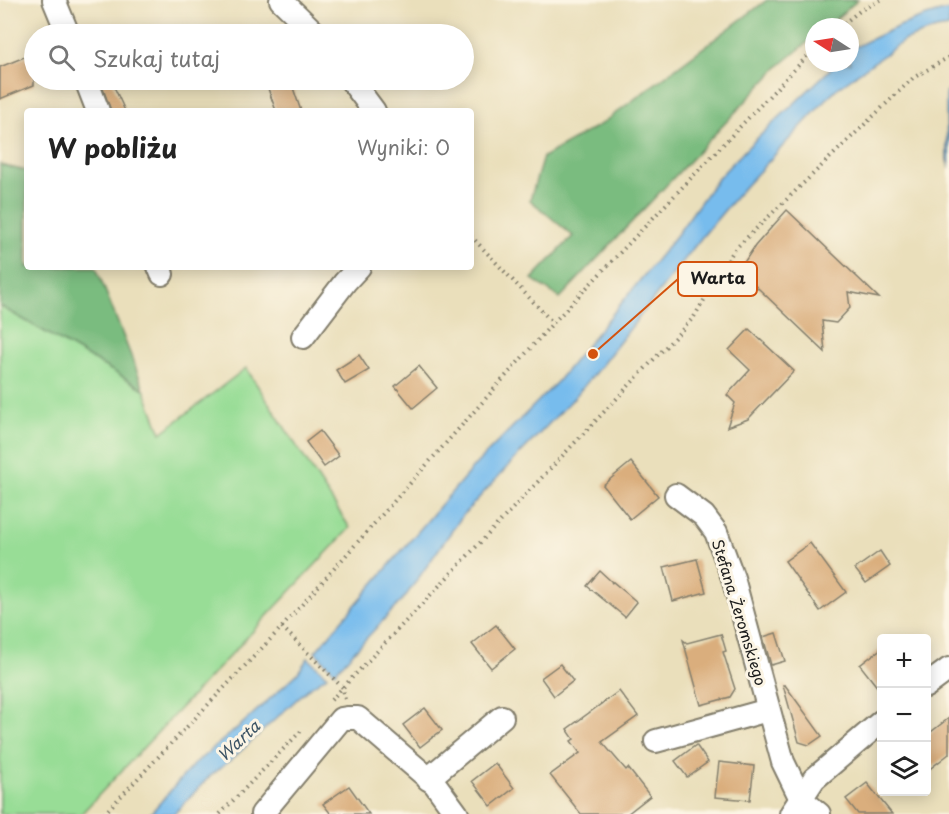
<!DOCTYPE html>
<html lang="pl">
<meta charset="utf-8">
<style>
:root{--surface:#fff;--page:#f6f6f6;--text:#222;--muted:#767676;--line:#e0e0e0}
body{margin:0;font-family:"Playpen Sans",sans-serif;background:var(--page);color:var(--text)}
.controls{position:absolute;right:18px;bottom:18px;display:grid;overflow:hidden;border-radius:6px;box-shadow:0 3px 15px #0003}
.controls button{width:54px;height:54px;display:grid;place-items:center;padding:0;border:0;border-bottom:2px solid var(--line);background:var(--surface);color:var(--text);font:30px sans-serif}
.compass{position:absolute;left:805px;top:18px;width:54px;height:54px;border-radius:50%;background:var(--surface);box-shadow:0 3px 15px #0003;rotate:282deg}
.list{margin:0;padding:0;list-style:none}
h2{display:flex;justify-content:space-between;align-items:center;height:78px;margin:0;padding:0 24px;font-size:26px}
h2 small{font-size:20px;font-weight:400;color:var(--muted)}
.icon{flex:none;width:33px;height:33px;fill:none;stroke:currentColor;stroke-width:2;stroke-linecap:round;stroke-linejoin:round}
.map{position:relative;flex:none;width:949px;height:814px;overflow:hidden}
.search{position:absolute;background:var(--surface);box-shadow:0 3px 15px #0003;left:24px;top:24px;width:450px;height:66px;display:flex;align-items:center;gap:15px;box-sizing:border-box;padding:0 21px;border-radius:33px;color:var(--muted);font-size:22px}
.panel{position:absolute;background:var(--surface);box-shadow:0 3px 15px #0003;left:24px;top:108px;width:450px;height:162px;border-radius:6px}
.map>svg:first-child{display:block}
</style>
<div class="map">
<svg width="949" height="814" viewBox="0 0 949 814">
<rect width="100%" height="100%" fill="#fcf5e5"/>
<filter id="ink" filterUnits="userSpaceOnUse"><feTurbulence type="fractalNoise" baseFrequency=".0167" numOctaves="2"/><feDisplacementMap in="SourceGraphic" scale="12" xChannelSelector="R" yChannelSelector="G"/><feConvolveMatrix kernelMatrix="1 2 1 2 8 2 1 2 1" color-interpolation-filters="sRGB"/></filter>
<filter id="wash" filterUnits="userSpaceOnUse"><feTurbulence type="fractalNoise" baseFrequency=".008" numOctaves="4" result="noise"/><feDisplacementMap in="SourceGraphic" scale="24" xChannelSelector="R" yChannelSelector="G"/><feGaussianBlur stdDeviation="1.35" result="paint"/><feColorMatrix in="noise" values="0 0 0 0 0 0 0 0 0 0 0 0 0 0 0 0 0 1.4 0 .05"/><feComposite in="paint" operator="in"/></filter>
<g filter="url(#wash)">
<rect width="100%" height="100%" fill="#eadfbb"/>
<!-- green -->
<path fill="#98dd96" stroke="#5a7c59" stroke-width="1.5" d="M 0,306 L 144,389 L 161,433 L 246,368 L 350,528 L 81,814 L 0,814 Z"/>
<!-- forest -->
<g fill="#7abc7f" stroke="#4b6c4e" stroke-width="1.5">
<path d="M 767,0 L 858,0 L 826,27 L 814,27 L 814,37 L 779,66 L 560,298 L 532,279 L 573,236 L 530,200 L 543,157 L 601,124 Z"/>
<path d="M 0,163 L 1,165 L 27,171 L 27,267 L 96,267 L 144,389 L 0,306 Z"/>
</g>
<!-- water -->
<g fill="#77bced" stroke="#4a6c84" stroke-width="1.5">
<path d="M 949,10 L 949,27 L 936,29 L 905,40 L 835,90 L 740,192 L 702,237 L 600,367 L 573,399 L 511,463 L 463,515 L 405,597 L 335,672 L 315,652 L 475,465 L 557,382 L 676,236 L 717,179 L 749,146 L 837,63 L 850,63 L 850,51 L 853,48 C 884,33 915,17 949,10 Z"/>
<path d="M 949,91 L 949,168 L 947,160 L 946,92 Z"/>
<path d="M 308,658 L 327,676 L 309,688 L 231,760 L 210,776 L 174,814 L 150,814 L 193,765 L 242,724 L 297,674 Z"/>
</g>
<g id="blocks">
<!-- building -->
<g fill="#daae7d">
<path d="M 34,53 L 34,85 L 0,99 L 0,67 Z"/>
<path d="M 100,80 L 111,80 L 125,111 L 111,111 Z"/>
<path d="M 265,80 L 282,80 L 284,84 L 291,82 L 301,111 L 276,111 Z"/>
<path d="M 787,210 L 879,298 L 848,292 L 850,308 L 836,323 L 822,321 L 825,352 L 739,270 L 755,246 Z"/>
<path d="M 749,329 L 794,371 L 748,419 L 727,427 L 735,403 L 727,395 L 750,370 L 729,350 Z"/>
<path d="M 359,355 L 369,370 L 345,384 L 336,370 Z"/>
<path d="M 419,366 L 437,388 L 413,408 L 395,386 Z"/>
<path d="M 320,431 L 339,456 L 324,467 L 306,442 Z"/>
<path d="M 631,462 L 658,496 L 630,519 L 603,485 Z"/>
<path d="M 810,543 L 846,592 L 820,611 L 785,561 Z"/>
<path d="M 880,551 L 890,566 L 866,583 L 855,569 Z"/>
<path d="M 697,559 L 706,592 L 673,601 L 664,567 Z"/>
<path d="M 600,571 L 612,582 L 611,583 L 613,582 L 637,602 L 625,617 L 587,586 Z"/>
<path d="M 496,625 L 515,649 L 491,668 L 472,644 Z"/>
<path d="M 776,633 L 785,661 L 771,665 L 763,637 Z"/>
<path d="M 721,634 L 726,651 L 723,652 L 735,689 L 730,697 L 701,705 L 683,640 L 687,643 Z"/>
<path d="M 882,648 L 882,693 L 860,665 Z"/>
<path d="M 560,664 L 573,681 L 554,696 L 541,678 Z"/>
<path d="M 783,685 L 785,685 L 822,736 L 809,745 L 799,742 Z"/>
<path d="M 619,691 L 638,716 L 602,742 L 626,770 L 628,768 L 650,796 L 627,814 L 581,814 L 550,775 L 580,753 L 571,741 L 574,739 L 567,729 Z"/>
<path d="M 425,708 L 442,730 L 420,747 L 403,725 Z"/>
<path d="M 949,718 L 949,754 L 927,771 L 927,735 Z"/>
<path d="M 696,745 L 708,762 L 687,777 L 675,761 Z"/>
<path d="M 719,762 L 754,766 L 750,800 L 715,797 Z"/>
<path d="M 495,763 L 514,788 L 491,806 L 472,781 Z"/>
<path d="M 867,783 L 892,814 L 858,814 L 846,799 Z"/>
<path d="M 349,786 L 369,814 L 331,814 L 323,804 Z"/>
</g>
</g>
</g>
<g filter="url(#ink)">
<use href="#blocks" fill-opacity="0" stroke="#837e6c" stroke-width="1.5"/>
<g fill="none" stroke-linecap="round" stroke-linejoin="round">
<defs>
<g id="street">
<path d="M 54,0 L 68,34"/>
<path d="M 281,0 L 316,34"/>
<path d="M 86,80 L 98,111"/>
<path d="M 351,80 L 374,111"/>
<path d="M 159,267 L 162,274"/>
<path d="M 303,337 L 345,282 L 359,267"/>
<path d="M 676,495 L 704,516 L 716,532 L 733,578 L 783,762 L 801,799 L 819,814"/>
<path d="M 926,686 L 949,669"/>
<path d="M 656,741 L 768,710"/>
<path d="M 428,779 L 502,717"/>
<path d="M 262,814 L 341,719 L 347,718 L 358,718 L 435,784 L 457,814"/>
<path d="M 791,814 L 814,779 L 882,721"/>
</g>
</defs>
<!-- street casing -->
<use href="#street" stroke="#837e6c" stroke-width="26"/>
<!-- path -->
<g stroke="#837e6c" stroke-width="4" stroke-dasharray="1.5 4.5" stroke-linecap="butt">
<path d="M 839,27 L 861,10 L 880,0"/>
<path d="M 471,236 L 553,323"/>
<path d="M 282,627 L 343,688 L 345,700"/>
<path d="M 331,700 L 694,317 L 734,250 L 913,78 L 949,57"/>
<path d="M 104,814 L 282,627 L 553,323 L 814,49"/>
<path d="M 220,814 L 301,731"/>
</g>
<!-- street -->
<use href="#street" stroke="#fff" stroke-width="22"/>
</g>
</g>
<g text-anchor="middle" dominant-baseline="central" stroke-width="6" stroke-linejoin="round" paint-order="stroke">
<!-- street labels -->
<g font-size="15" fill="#1c1c1c" stroke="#fcf5e5">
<text transform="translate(740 612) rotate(73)">Stefana Żeromskiego</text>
</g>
<!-- water labels -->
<g font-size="16" font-style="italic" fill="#3c5465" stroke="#fcf5e5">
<text transform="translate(238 740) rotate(-43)">Warta</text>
</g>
</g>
<!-- callouts -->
<path fill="none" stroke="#d4530e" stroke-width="2" d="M593 354L678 279"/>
<circle fill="#d4530e" stroke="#fcf5e5" stroke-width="2" cx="593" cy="354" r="6"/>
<rect fill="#fcf5e5" stroke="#d4530e" stroke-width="2" x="678" y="262" width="79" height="34" rx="6"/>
<g font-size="16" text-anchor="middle" font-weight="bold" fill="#1c1c1c">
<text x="718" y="284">Warta</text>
</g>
</svg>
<div class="controls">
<button>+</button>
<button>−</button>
<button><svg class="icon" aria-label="layers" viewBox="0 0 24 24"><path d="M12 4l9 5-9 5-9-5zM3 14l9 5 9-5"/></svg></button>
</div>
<svg class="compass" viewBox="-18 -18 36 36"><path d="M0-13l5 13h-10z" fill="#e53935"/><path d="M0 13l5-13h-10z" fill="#767676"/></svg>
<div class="search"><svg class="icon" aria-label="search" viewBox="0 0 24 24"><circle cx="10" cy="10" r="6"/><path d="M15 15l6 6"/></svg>Szukaj tutaj</div>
<section class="panel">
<h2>W pobliżu<small>Wyniki: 0</small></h2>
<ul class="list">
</ul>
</section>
</div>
